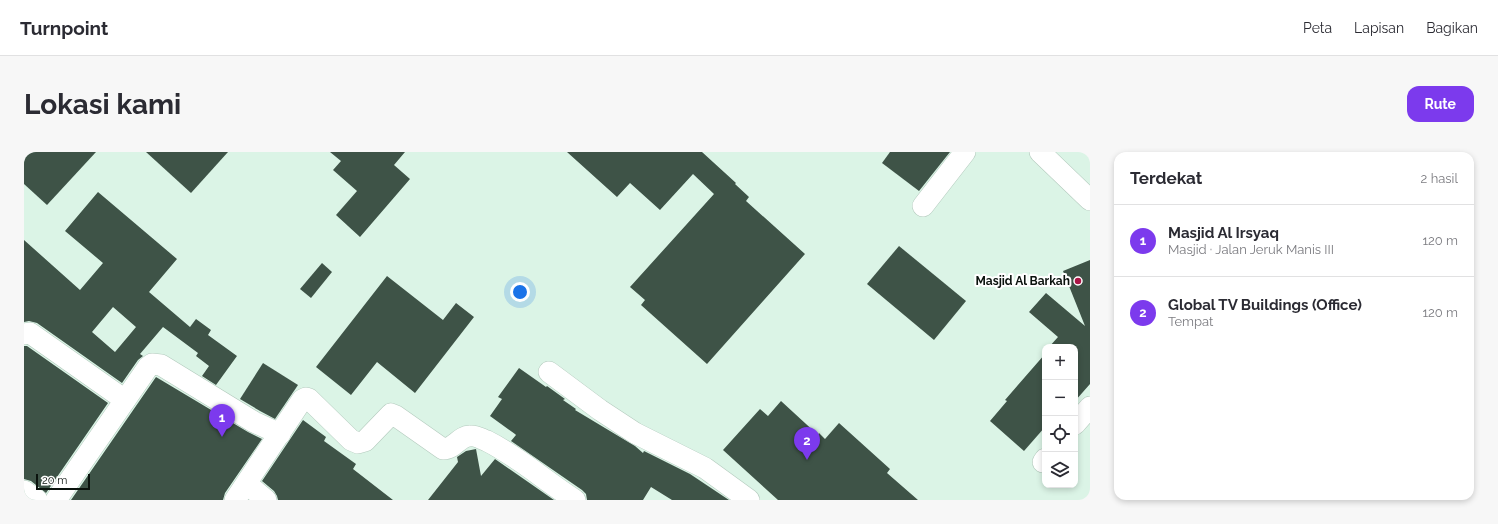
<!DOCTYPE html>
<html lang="id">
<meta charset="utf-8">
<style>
:root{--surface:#fff;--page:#f7f7f7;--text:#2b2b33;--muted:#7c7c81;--line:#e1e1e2;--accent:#7c3aed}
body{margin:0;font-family:Raleway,sans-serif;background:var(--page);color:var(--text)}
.controls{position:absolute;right:12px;bottom:12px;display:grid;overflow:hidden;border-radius:8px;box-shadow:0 2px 6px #0003}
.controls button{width:36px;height:36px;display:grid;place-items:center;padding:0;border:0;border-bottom:1px solid var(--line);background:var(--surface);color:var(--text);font:20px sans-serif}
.scale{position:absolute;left:12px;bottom:10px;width:54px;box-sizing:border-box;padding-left:4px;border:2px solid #0a120d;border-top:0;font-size:11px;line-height:14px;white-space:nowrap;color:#0a120d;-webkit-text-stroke:3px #fff;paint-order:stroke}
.you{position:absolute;left:496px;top:140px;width:14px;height:14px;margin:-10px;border:3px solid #fff;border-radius:50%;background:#1a73e8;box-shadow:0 0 0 6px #1a73e833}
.badge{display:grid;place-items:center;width:26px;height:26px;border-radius:50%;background:var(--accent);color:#fff;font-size:13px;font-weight:700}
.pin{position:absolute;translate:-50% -33px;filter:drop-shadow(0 1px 2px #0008)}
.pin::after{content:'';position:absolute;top:21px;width:14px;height:12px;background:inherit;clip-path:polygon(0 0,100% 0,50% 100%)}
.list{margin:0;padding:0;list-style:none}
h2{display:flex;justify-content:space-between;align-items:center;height:52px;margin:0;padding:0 16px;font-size:17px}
h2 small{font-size:13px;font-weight:400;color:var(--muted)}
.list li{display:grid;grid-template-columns:26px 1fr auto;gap:12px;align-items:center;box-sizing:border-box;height:72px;padding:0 16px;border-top:1px solid var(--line)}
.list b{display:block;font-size:15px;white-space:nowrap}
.list p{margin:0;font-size:13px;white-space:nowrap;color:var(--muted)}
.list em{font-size:13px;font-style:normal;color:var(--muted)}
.icon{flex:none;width:22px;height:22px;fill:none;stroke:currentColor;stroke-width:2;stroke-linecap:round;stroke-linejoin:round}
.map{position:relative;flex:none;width:1066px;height:348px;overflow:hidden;border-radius:12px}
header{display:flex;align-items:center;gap:24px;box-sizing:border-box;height:56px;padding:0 20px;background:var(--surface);border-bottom:1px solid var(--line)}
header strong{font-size:19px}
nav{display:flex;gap:22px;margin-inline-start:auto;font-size:14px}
.intro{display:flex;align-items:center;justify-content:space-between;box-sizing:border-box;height:96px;padding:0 24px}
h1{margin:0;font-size:28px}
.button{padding:10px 18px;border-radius:12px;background:var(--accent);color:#fff;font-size:14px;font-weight:700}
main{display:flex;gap:24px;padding:0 24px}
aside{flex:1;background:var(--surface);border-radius:12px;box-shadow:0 2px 6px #0003}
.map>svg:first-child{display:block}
</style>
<header>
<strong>Turnpoint</strong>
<nav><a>Peta</a><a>Lapisan</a><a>Bagikan</a></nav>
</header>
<div class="intro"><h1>Lokasi kami</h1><a class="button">Rute</a></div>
<main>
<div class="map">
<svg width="1066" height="348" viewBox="0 0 1066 348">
<rect width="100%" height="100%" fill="#dbf4e6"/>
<!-- building -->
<g fill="#3e5347" fill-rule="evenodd">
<path d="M 0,0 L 72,0 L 23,53 L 0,32 Z"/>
<path d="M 122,0 L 204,0 L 167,41 Z"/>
<path d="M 306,0 L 381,0 L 370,13 L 386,27 L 336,85 L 312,63 L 333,39 L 309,18 L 317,9 Z"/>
<path d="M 543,0 L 678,0 L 712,31 L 711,32 L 725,45 L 722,49 L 781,102 L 683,212 L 617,153 L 621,148 L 606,135 L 690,42 L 669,22 L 636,58 L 606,31 L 593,45 Z"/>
<path d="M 866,0 L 926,0 L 895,39 L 858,11 Z"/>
<path d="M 74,40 L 153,107 L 125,140 L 166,175 L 172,167 L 187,178 L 184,183 L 213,204 L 192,233 L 178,224 L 185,214 L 172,204 L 174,201 L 139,175 L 116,202 L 119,204 L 114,208 L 98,231 L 13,171 L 5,169 L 0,170 L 0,88 L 56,138 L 79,111 L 41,79 ZM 89,155 L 112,175 L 91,200 L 68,180 Z"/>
<path d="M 875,94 L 942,149 L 910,188 L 843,132 Z"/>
<path d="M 1066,108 L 1066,232 L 1051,249 L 1051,195 L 1025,195 L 1034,185 L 1005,160 L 1022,141 L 1061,174 L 1039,119 Z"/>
<path d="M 298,111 L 308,120 L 287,146 L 276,137 Z"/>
<path d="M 363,124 L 419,168 L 432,151 L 450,165 L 391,241 L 353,210 L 327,243 L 292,215 Z"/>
<path d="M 0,194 L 3,194 L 84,251 L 22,341 L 7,329 L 0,327 Z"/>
<path d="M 1021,202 L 1021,275 L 1000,299 L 966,269 L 983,249 L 981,248 Z"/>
<path d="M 239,211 L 274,233 L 251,267 L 236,259 L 216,247 Z"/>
<path d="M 495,216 L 522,235 L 523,234 L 541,247 L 539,248 L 552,257 L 551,258 L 611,294 L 619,301 L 620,299 L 666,322 L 705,348 L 648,348 L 627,335 L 619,348 L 563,348 L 562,342 L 558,338 L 487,289 L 492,283 L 491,282 L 466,264 L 478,247 L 474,245 Z"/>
<path d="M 132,225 L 224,280 L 238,287 L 201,341 L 199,348 L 47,348 Z"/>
<path d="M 757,249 L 794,283 L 795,281 L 801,287 L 815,271 L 866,317 L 863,321 L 894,348 L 754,348 L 699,298 L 736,257 L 744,264 Z"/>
<path d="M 279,268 L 302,285 L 300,289 L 332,312 L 329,317 L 369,348 L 254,348 L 253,344 L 250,339 L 238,329 Z"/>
<path d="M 452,297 L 457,324 L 471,307 L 530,348 L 404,348 L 434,310 L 433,305 L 442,299 Z"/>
</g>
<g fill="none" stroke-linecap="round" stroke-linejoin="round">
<defs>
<g id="minor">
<path d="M 1016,0 L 1066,48"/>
<path d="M 899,54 L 941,0"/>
<path d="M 0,182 L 6,181 L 101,248"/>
<path d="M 525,220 L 576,258 L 611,281 L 681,316 L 725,348"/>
<path d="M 1051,272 L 1066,255"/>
<path d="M 1019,310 L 1021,307"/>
<path d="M 223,332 L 242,348"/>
<path d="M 0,339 L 13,348"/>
<path d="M 32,348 L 124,215 L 128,212 L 137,213 L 230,270 L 256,282"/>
<path d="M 211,348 L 278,248 L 282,246 L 285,247 L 327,288 L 334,291 L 341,289 L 367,262 L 372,264 L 419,297 C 431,297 435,284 446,284 C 452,283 457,287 463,289 C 495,305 521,329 551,348"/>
</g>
</defs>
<!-- minor casing -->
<use href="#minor" stroke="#b3cabd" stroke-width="22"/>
<!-- minor -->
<use href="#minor" stroke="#fff" stroke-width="21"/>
</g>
<!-- markers -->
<circle fill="#aa1646" stroke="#fff" stroke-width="1.5" cx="1054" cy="129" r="4"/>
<g text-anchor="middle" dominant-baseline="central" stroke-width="4" stroke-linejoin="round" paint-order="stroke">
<!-- poi labels -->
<g font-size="12" font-weight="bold" fill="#0a120d" stroke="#fff" text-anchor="end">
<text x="1046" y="129">Masjid Al Barkah</text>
</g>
</g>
</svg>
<div class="controls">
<button>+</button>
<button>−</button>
<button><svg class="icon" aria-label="locate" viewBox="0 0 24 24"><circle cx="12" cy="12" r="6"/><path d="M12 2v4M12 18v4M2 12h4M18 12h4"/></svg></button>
<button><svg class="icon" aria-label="layers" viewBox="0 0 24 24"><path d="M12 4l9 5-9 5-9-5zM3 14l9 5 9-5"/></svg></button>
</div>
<div class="scale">20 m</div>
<div class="you"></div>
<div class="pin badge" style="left:198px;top:285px">1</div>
<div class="pin badge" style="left:783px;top:308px">2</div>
</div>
<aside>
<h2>Terdekat<small>2 hasil</small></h2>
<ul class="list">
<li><span class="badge">1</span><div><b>Masjid Al Irsyaq</b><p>Masjid · Jalan Jeruk Manis III</p></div><em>120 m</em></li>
<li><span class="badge">2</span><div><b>Global TV Buildings (Office)</b><p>Tempat</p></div><em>120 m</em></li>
</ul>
</aside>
</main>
